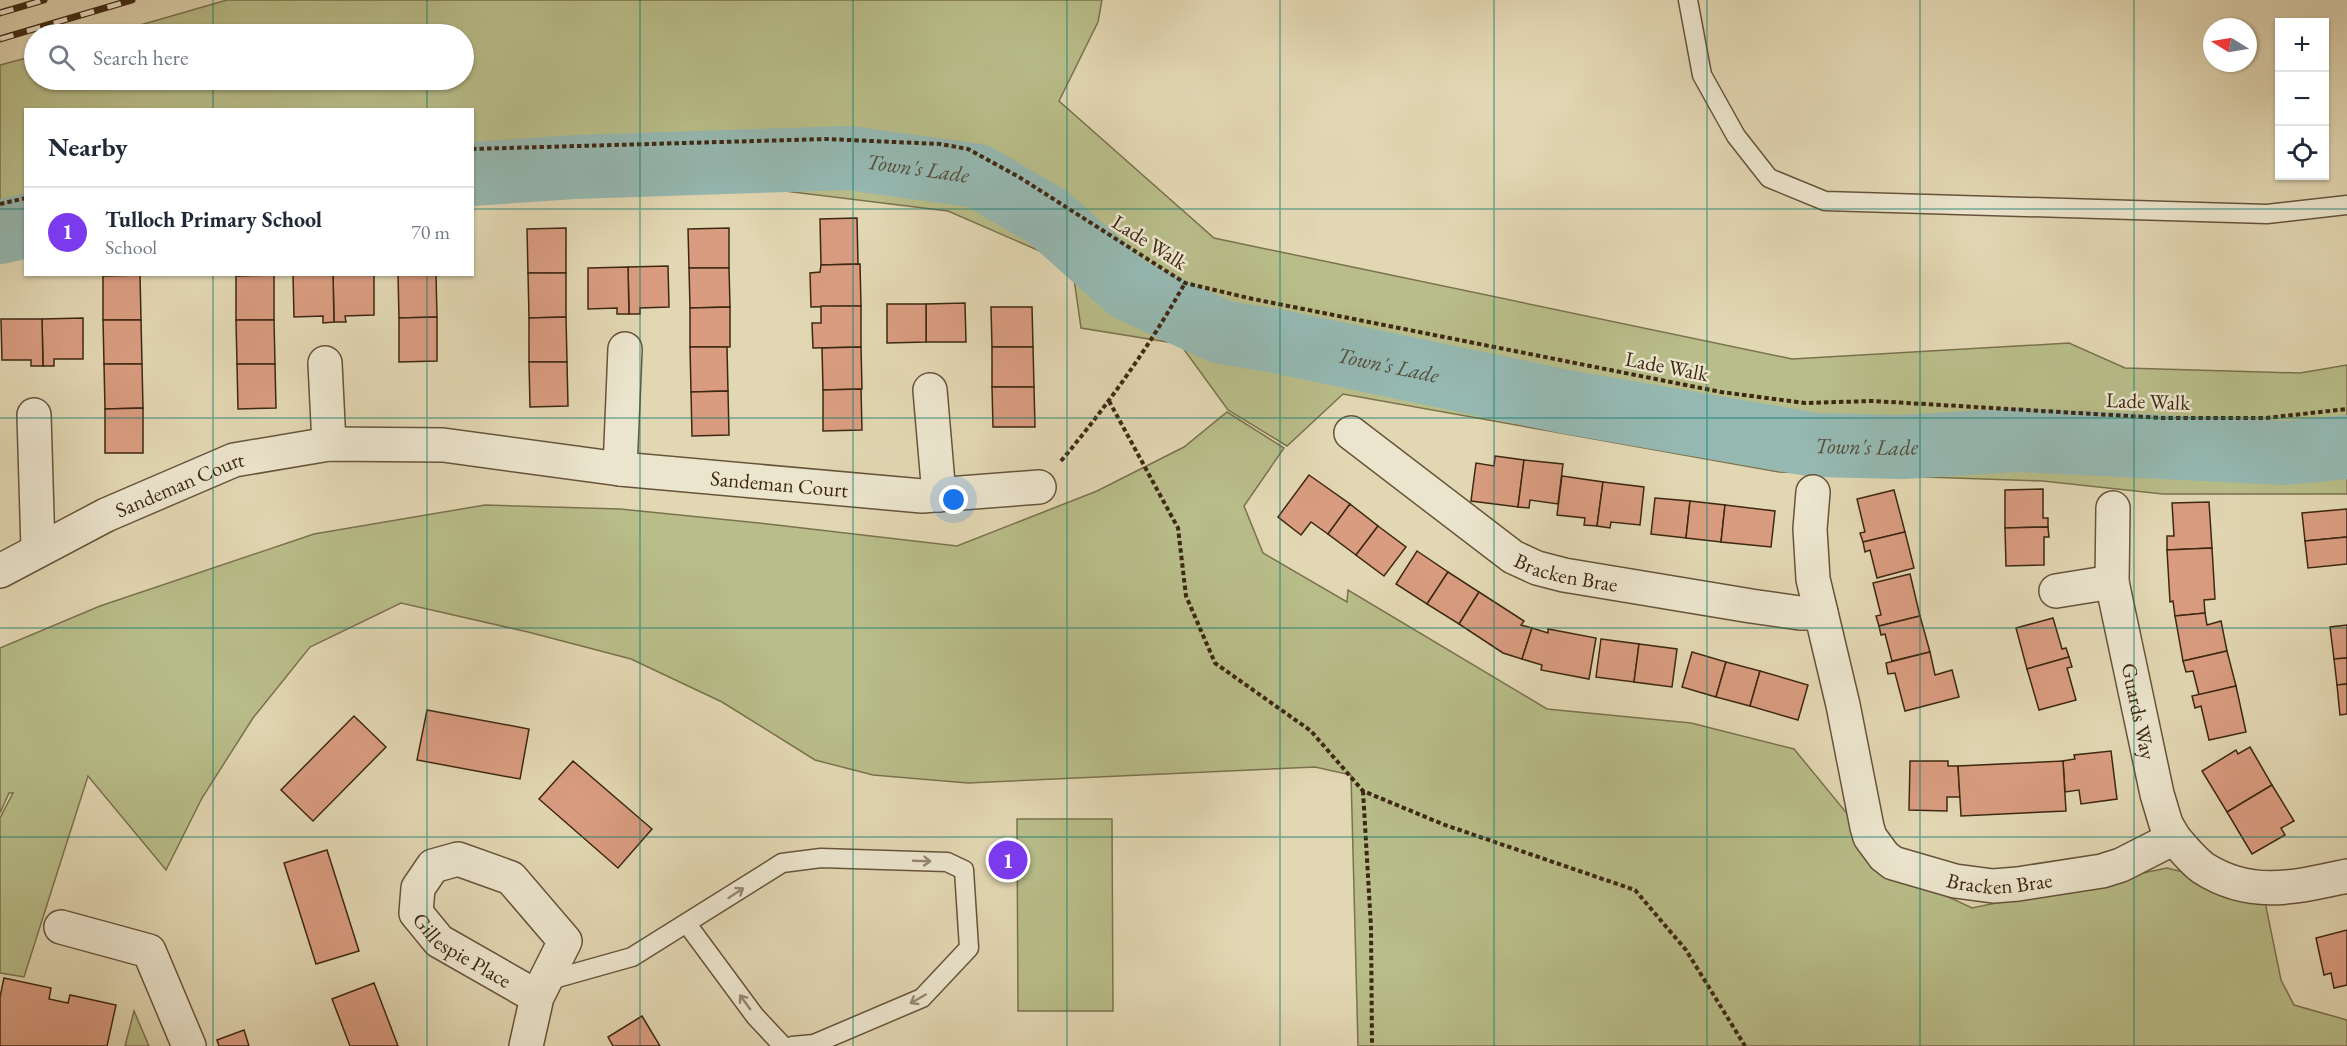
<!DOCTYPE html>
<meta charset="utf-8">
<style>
:root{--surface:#fff;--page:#f2f2f3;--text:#1f2937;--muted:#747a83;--line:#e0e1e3;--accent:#7c3aed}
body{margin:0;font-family:"EB Garamond",serif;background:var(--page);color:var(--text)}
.controls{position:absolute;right:18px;top:18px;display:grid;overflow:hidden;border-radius:0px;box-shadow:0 2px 4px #0004}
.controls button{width:54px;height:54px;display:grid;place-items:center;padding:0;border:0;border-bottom:2px solid var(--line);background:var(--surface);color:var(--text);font:30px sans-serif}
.compass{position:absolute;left:2203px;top:18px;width:54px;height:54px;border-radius:50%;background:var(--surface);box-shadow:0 2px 4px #0004;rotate:281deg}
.you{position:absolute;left:954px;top:500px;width:21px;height:21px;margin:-15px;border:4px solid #fff;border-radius:50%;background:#1a73e8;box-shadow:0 0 0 9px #1a73e833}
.badge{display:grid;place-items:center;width:39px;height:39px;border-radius:50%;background:var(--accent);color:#fff;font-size:20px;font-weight:700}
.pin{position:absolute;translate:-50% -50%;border:3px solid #fff;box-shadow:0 2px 6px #0006}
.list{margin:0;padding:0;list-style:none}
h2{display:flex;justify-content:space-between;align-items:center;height:78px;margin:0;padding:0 24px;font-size:26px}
h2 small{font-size:20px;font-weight:400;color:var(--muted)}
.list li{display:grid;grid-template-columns:39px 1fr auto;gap:18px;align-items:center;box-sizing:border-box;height:90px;padding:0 24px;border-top:2px solid var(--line)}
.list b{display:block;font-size:22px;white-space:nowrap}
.list p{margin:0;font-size:20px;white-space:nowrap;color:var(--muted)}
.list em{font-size:20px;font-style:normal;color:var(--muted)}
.icon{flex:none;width:33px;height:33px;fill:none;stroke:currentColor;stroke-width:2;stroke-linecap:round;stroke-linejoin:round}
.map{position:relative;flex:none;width:2347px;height:1046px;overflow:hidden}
.search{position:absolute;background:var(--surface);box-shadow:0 2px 4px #0004;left:24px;top:24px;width:450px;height:66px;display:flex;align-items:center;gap:15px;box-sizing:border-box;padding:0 21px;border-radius:33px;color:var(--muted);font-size:22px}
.panel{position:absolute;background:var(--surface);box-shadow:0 2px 4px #0004;left:24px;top:108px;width:450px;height:168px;border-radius:0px}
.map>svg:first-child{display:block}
</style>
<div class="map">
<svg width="2347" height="1046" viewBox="0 0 2347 1046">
<rect width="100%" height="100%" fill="#e2d7b3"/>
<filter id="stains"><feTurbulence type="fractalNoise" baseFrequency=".00333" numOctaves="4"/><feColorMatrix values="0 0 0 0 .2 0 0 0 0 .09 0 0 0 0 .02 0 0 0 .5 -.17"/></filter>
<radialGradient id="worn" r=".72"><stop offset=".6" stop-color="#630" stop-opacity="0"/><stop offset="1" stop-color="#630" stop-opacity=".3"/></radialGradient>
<!-- green -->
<g fill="#b8bd89" stroke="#7b724e" stroke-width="1.5">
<path d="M 227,0 L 1102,0 L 1098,22 L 1059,101 L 1214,238 L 1792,359 L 2069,343 L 2125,368 L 2300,373 L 2347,365 L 2347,494 L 2163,494 L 2043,481 L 1779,472 L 1343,394 L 1287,446 L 1228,410 L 1180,344 L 1081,328 L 1072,265 L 948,211 L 653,175 L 473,191 L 472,110 L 26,110 L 25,233 L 0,235 L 0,65 L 34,56 L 34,80 L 464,80 L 464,34 L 109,34 Z"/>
<path d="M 1227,412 L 1284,448 L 1244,506 L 1263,553 L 1347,602 L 1348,590 L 1547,709 L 1691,723 L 1794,749 L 1895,872 L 1972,908 L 2167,868 L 2263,892 L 2281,980 L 2294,1005 L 2347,1020 L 2347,1046 L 1358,1046 L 1351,775 L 1315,767 L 968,783 L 873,775 L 815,760 L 722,702 L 631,659 L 528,632 L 401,603 L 310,647 L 253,718 L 202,798 L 166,870 L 88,776 L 24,977 L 0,973 L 0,818 L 13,793 L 9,793 L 0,813 L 0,648 L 100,606 L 314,534 L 485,505 L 620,509 L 768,524 L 957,546 L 1097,491 L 1184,447 Z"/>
<path d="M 1017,819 L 1112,819 L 1113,1011 L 1018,1011 Z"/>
<path d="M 134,1011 L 149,1046 L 125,1046 Z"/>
</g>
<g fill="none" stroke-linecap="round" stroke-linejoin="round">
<!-- river -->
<g stroke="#95b8b1" stroke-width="64">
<path id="s1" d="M 472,174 L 574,167 L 849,158 L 978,176 L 1048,217 L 1129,289 L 1221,332 L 1276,341 L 1567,402 L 1815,445 L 1902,447 L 2017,440 L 2285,453 L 2347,447"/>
<path d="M 0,232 L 26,226"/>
</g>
</g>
<!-- building -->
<g fill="#d99c80" stroke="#3e2812" stroke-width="1.5">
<path d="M 857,218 L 858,264 L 821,265 L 820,219 Z"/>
<path d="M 566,228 L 566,273 L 528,273 L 527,229 Z"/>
<path d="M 729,228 L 729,268 L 689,268 L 688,229 Z"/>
<path d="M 860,264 L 861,306 L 811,307 L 810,273 L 820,272 L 821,265 Z"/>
<path d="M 668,266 L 669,307 L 640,308 L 640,314 L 629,314 L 628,267 Z"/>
<path d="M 628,267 L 629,314 L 617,314 L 617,308 L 588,309 L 588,268 Z"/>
<path d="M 689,268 L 729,268 L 730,307 L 690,308 Z"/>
<path d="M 528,273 L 566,273 L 566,317 L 529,318 Z"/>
<path d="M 333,274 L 374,274 L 374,315 L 345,316 L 346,322 L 334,322 Z"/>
<path d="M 333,274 L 334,322 L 323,323 L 323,316 L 294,317 L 293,275 Z"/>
<path d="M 398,274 L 436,274 L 437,317 L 399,318 Z"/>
<path d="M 140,275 L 141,320 L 103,320 L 103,276 Z"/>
<path d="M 274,275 L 274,320 L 236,320 L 236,276 Z"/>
<path d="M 965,303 L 966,342 L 926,342 L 926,304 Z"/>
<path d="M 887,304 L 926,304 L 926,342 L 887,343 Z"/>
<path d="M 821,306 L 861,306 L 861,347 L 813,348 L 812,323 L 821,323 Z"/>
<path d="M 730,307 L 730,347 L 690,347 L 690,308 Z"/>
<path d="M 991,307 L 1032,307 L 1033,347 L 992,347 Z"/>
<path d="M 437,317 L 437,361 L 399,362 L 399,318 Z"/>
<path d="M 566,317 L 567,362 L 529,362 L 529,318 Z"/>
<path d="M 83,318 L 83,359 L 54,359 L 54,366 L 43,366 L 42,319 Z"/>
<path d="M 1,319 L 42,319 L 43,366 L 31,366 L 31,360 L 2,360 Z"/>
<path d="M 103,320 L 141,320 L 142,364 L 104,364 Z"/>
<path d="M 236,320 L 274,320 L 275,364 L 237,364 Z"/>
<path d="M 690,347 L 727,347 L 728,391 L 691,392 Z"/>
<path d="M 861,347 L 862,389 L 823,390 L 822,348 Z"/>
<path d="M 992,347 L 1033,347 L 1034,387 L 992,387 Z"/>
<path d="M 529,362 L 567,362 L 568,406 L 530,407 Z"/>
<path d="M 104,364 L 142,364 L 143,408 L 105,409 Z"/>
<path d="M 237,364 L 275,364 L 276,408 L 238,409 Z"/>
<path d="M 992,387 L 1034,387 L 1035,427 L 993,427 Z"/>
<path d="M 861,389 L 862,430 L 823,431 L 823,390 Z"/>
<path d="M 728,391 L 729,435 L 692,436 L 691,392 Z"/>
<path d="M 143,408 L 143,453 L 105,453 L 105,409 Z"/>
<path d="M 1495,456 L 1524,460 L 1518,507 L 1471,501 L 1476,463 L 1494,466 Z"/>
<path d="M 1524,460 L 1563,464 L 1558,504 L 1530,500 L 1529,508 L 1518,507 Z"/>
<path d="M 1309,475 L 1350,504 L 1328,534 L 1311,522 L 1301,535 L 1278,517 Z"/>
<path d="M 1562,476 L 1603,482 L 1597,526 L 1584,525 L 1585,518 L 1557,515 Z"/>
<path d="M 1603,482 L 1644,487 L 1640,525 L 1611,522 L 1610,528 L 1597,526 Z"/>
<path d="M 2043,489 L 2043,518 L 2048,518 L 2048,527 L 2005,528 L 2005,490 Z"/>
<path d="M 1894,490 L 1905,532 L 1863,542 L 1860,533 L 1865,532 L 1857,499 Z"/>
<path d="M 1655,498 L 1690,501 L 1686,538 L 1651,534 Z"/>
<path d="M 1690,501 L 1725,505 L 1721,542 L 1686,538 Z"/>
<path d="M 2209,502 L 2212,548 L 2167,550 L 2167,536 L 2174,536 L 2172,503 Z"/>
<path d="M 1350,504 L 1378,526 L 1356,555 L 1328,534 Z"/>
<path d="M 1725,505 L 1775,511 L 1771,547 L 1721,542 Z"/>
<path d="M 2347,509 L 2347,537 L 2305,541 L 2302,513 Z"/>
<path d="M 1378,526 L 1406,547 L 1384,576 L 1356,555 Z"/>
<path d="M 2048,527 L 2049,537 L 2044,537 L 2044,565 L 2006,566 L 2005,528 Z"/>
<path d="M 1905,532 L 1914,568 L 1877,578 L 1870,550 L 1865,552 L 1863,542 Z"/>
<path d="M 2347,537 L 2347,564 L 2308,568 L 2305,541 Z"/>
<path d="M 2212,548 L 2215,599 L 2204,600 L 2205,613 L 2175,616 L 2173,601 L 2170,602 L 2167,550 Z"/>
<path d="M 1417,551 L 1448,572 L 1427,604 L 1396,584 Z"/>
<path d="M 1448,572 L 1479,592 L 1459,624 L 1427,604 Z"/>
<path d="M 1910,574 L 1920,616 L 1879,626 L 1876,616 L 1881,615 L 1873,583 Z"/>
<path d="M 1479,592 L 1524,621 L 1521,625 L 1532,628 L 1522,659 L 1503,653 L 1459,624 Z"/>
<path d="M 2205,613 L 2207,625 L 2221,621 L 2227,651 L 2183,661 L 2175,616 Z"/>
<path d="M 1920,616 L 1930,652 L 1892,661 L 1885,634 L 1881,635 L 1879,626 Z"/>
<path d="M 2053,618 L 2062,649 L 2066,648 L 2069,657 L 2027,669 L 2016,628 Z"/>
<path d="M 2347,625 L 2347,658 L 2334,659 L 2330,627 Z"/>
<path d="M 1532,628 L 1548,633 L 1548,629 L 1596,638 L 1589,679 L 1541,670 L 1542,665 L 1522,659 Z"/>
<path d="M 1601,639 L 1639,644 L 1634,682 L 1596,677 Z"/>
<path d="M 1639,644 L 1677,649 L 1672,687 L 1634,682 Z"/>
<path d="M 2227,651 L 2236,686 L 2199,695 L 2193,671 L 2186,672 L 2183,661 Z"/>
<path d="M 1692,652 L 1726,662 L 1716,697 L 1682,687 Z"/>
<path d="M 1930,652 L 1935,675 L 1952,670 L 1959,697 L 1905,711 L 1895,673 L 1888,674 L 1886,663 Z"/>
<path d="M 2069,657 L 2072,667 L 2067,668 L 2076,700 L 2039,710 L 2027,669 Z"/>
<path d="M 2347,658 L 2347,684 L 2337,685 L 2334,659 Z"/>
<path d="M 1726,662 L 1760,671 L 1750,706 L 1716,697 Z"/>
<path d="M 1760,671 L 1808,685 L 1798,720 L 1750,706 Z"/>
<path d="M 2347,684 L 2347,714 L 2340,715 L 2337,685 Z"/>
<path d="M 2236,686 L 2246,732 L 2209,740 L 2201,706 L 2195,708 L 2192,696 Z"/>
<path d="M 427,710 L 529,729 L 520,779 L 417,760 Z"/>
<path d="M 354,716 L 386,747 L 313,821 L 281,790 Z"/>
<path d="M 2250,747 L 2272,785 L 2227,812 L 2202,771 L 2236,750 L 2238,754 Z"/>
<path d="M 2111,751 L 2117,799 L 2081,804 L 2079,790 L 2065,792 L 2063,761 L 2075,759 L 2074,755 Z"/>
<path d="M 573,761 L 652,829 L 618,868 L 539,799 Z"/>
<path d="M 1910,761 L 1948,761 L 1948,766 L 1958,766 L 1960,797 L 1947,797 L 1947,811 L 1909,810 Z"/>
<path d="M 2063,761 L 2066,811 L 1961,816 L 1958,766 Z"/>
<path d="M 2272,785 L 2294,821 L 2281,828 L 2285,835 L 2252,854 L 2227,812 Z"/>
<path d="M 327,850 L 359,951 L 316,964 L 284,863 Z"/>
<path d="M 2347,930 L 2347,985 L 2334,988 L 2331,973 L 2324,975 L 2316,938 Z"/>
<path d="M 4,978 L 51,988 L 49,999 L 68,1003 L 70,995 L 116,1005 L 107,1046 L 0,1046 L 0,997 Z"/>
<path d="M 374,983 L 398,1046 L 350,1046 L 332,999 Z"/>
<path d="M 642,1016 L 660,1046 L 613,1046 L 608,1037 Z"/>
<path d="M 244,1030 L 249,1046 L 219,1046 L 217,1040 Z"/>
</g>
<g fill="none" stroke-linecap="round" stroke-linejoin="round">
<defs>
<g id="service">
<path d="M 1688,0 L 1702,75 L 1736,136 L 1769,178 L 1825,201 L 2267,214 L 2347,205"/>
<path d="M 687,924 L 755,1016 L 783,1046"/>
<path d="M 543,982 L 632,957 L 782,863 L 821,858 L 947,862 L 964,870 L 969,948 L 922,998 L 814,1044 L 792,1046"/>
</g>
<g id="minor">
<path d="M 325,363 L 329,444"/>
<path d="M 930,390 L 939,495"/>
<path d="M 34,415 L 38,549"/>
<path id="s2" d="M 1351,433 L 1513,557 L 1537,568 L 1564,575 L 1751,606 L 1800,613 L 1821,613"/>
<path d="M 620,469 L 625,349"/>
<path id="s3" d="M 1813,492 L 1810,529 L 1813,579 L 1843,705 L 1867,827 L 1870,837 L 1884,856 L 1893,863 L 1955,881 L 1993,886 L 2018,884 L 2102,871 L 2121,865 L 2174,838 C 2183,848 2192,860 2203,868 C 2251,899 2296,887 2347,876"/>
<path id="s4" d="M 2113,508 L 2112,582 L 2157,794 L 2166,824 L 2174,838"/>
<path id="s5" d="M 0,571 L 106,515 L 234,460 L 329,444 L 443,445 L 620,469 L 922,496 L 1039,487"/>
<path d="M 2056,591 L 2112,582"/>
<path d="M 61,927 L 149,951 L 189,1046"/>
<path id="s6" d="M 526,1046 L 537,997 L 565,941 L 511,878 L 458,859 L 433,866 L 418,888 L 416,913 L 439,941 L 537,997"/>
</g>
</defs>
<!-- service casing -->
<use href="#service" stroke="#67543a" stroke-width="21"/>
<!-- minor casing -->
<use href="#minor" stroke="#67543a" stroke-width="36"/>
<!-- path -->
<g stroke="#3e2812" stroke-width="4" stroke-dasharray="4.5 3" stroke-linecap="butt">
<path d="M 472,149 L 826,139 L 940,144 L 968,149 L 1019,177 L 1185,283 L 1253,299 L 1721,392 L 1805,403 L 1873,401 L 2162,418 L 2266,418 L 2347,409"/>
<path d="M 0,204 L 26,198"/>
<path d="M 1109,401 L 1178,528 L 1186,596 L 1215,663 L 1311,731 L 1363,791 L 1445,825 L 1635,890 L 1686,950 L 1745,1046"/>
<path d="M 1061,461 C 1108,405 1149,347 1185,283"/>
<path d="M 1363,791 L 1371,927 L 1372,1046"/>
</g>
<!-- service -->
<use href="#service" stroke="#ece5ce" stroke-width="18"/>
<!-- minor -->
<use href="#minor" stroke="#ece5ce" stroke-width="33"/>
<defs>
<g id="rail">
<path d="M 0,13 L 44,0"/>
<path d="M 0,39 L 132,0"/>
</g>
</defs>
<!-- rail casing -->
<use href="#rail" stroke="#3e2812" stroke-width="7"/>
<!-- rail -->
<use href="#rail" stroke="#ece5ce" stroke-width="4.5" stroke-dasharray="14" stroke-linecap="butt"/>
</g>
<!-- one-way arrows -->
<defs><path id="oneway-shaft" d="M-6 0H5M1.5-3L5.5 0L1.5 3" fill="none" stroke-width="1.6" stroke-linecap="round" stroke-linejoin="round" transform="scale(1.5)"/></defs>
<g stroke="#958670">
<use href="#oneway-shaft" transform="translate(922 861) rotate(2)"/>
<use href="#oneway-shaft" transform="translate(736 893) rotate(-33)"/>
<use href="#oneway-shaft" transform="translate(918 999) rotate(150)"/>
<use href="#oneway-shaft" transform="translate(745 1002) rotate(-126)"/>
</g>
<!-- grid -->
<path fill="none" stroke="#0f766e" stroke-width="1.5" stroke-opacity="0.55" d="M 213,0 L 213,34M 427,0 L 427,34M 640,0 L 640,1046M 853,0 L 853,1046M 1067,0 L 1067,1046M 1280,0 L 1280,1046M 1494,0 L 1494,1046M 1707,0 L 1707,1046M 1920,0 L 1920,1046M 2134,0 L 2134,1046M 213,80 L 213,110M 427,80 L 427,110M 0,209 L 26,209M 472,209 L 2347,209M 213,274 L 213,1046M 427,274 L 427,1046M 0,418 L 2347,418M 0,628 L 2347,628M 0,837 L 2347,837"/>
<g text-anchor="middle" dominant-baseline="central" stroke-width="5" stroke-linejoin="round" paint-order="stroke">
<!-- street labels -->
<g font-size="21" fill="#3e2812" stroke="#ece5ce">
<text transform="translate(1150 242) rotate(32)">Lade Walk</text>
<text transform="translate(1667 366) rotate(11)">Lade Walk</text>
<text transform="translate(2148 401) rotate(2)">Lade Walk</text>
<text stroke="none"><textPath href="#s5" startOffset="808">Sandeman Court</textPath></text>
<text stroke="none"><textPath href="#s5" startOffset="200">Sandeman Court</textPath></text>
<text stroke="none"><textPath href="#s2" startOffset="260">Bracken Brae</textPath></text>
<text stroke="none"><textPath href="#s4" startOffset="206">Guards Way</textPath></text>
<text stroke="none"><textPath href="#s3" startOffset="496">Bracken Brae</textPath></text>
<text stroke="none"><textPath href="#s6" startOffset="390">Gillespie Place</textPath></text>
</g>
<!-- water labels -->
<g font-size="22" font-style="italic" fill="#544c3a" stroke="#ece5ce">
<text stroke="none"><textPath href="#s1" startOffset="447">Town's Lade</textPath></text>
<text stroke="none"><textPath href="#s1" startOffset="969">Town's Lade</textPath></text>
<text stroke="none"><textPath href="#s1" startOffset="1455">Town's Lade</textPath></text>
</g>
</g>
<rect width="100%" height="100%" filter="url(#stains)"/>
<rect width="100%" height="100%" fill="url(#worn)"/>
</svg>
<div class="controls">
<button>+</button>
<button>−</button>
<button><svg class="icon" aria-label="locate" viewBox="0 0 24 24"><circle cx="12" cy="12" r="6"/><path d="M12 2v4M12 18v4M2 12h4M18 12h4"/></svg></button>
</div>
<svg class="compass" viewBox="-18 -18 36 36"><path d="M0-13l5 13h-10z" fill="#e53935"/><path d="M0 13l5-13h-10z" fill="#747a83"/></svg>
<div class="you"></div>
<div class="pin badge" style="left:1008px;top:860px">1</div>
<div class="search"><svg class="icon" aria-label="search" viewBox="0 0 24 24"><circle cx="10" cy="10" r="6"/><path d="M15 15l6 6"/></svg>Search here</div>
<section class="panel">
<h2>Nearby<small></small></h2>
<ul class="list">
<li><span class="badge">1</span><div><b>Tulloch Primary School</b><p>School</p></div><em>70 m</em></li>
</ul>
</section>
</div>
